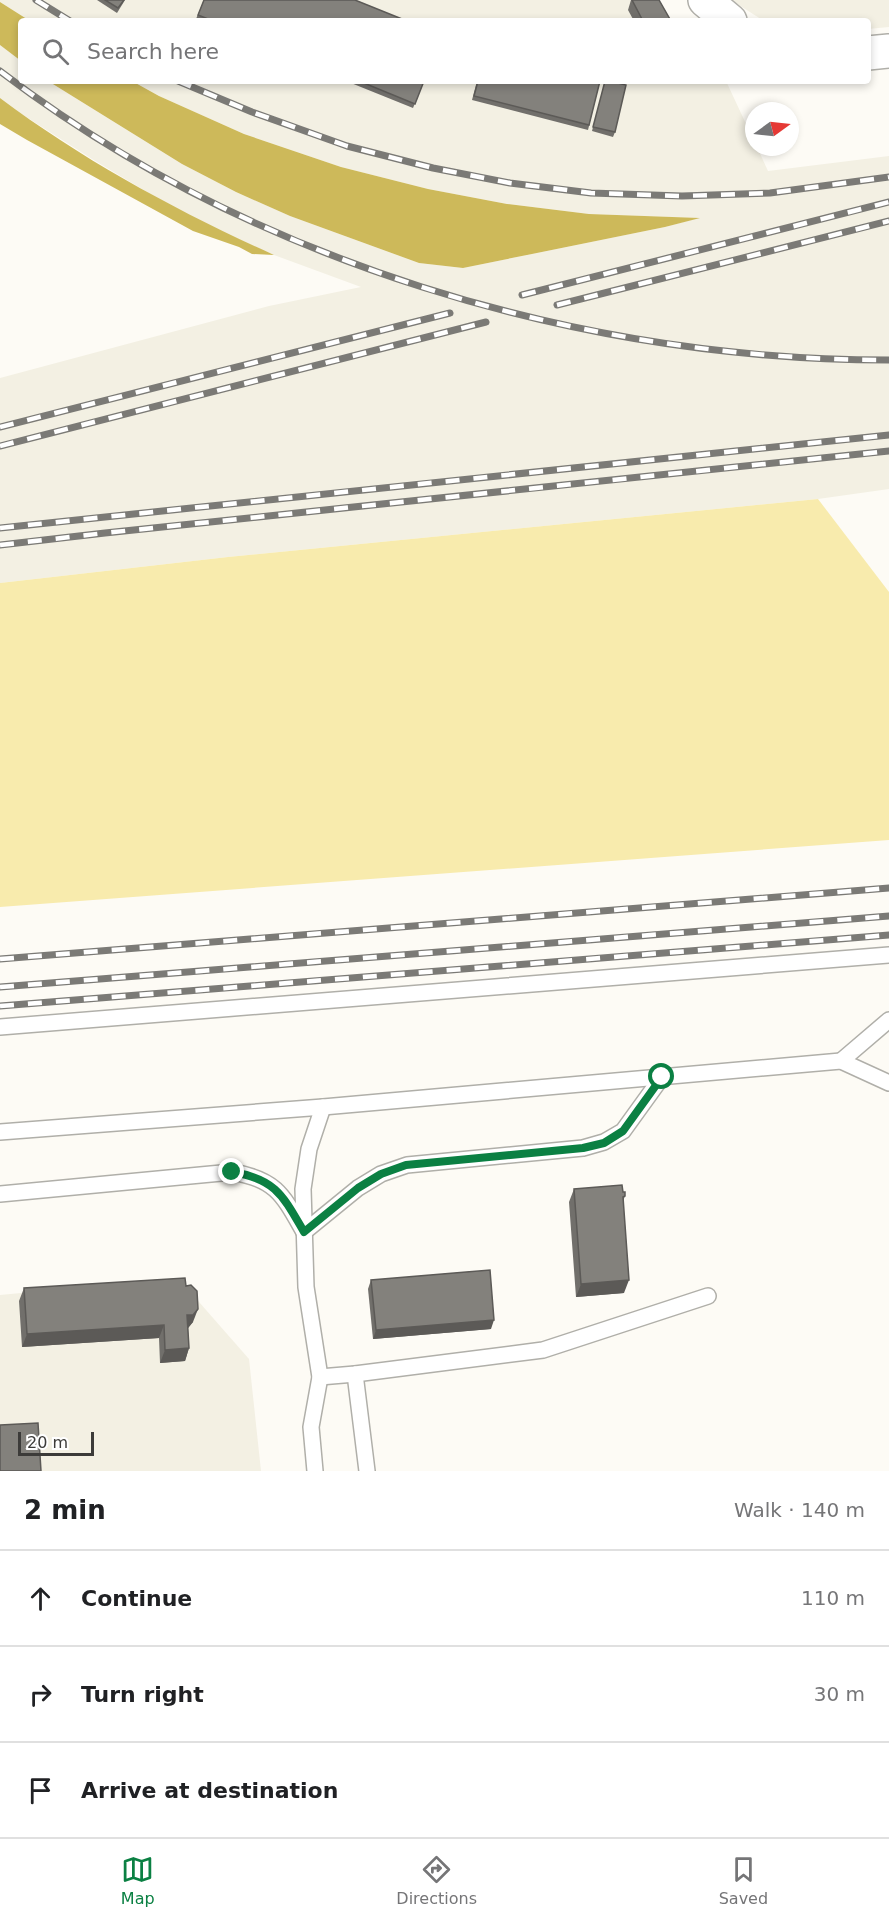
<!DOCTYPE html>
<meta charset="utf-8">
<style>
:root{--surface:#fff;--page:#f6f6f6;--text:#202124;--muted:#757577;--line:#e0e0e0;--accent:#0b8043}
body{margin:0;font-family:"DejaVu Sans",sans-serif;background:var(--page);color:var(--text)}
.compass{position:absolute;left:745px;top:102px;width:54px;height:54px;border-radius:50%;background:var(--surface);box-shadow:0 3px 9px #0003;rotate:75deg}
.scale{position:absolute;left:18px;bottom:15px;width:76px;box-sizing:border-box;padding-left:6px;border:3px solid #3c3b39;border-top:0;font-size:16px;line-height:21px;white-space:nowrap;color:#3c3b39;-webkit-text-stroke:4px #fff;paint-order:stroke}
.stop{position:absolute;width:18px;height:18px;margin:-14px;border:4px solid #0b8043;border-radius:50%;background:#fff}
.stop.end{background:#0b8043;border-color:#fff;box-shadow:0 2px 6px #0008}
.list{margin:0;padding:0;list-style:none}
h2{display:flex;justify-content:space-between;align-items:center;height:78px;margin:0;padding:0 24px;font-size:26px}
h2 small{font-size:20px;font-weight:400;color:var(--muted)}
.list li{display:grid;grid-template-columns:39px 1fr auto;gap:18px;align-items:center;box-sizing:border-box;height:96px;padding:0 24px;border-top:2px solid var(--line)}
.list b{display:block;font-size:22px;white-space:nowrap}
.list em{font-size:20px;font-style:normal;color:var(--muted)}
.icon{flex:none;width:33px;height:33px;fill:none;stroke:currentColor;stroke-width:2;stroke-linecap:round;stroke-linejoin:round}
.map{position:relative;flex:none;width:889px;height:1471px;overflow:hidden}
.search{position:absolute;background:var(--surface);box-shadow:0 3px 9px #0003;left:18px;right:18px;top:18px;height:66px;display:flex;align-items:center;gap:15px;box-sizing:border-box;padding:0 21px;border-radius:6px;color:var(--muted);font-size:22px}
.sheet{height:366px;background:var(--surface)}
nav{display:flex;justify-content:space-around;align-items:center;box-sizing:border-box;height:84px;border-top:2px solid var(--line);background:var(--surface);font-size:16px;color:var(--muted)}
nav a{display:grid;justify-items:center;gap:3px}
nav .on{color:var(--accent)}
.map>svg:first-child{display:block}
</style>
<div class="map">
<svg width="889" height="1471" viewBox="0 0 889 1471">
<rect width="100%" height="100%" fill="#fdfbf5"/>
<!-- built -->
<g fill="#f3f0e3">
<path d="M 0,0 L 649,0 L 663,21 L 30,21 L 0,2 Z"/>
<path d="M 731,0 L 889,0 L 889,27 L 868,29 L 868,21 L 764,21 Z"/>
<path d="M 0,45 L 21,61 L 21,81 L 48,81 L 182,164 L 236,192 L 290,216 L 419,263 L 463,268 L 665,227 L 698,218 L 589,214 L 507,204 L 428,189 L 341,167 L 244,134 L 159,96 L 132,81 L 726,81 L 754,141 L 754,147 L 757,147 L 768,171 L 889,156 L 889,489 L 818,499 L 228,557 L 0,583 L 0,378 L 269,306 L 361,287 L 274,255 L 218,230 L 162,201 L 92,159 L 20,113 L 0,98 Z"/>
<path d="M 178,1278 L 249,1359 L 261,1471 L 0,1471 L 0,1295 Z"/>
</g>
<!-- green -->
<path fill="#f8ebad" d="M 818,499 L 889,592 L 889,840 L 0,907 L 0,583 L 228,557 Z"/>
<!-- forest -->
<g fill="#cdb95a">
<path d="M 0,2 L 30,21 L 21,21 L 21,61 L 0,45 Z"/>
<path d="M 48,81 L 132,81 L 159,96 L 244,134 L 341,167 L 428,189 L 507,204 L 589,214 L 700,218 L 665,227 L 463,268 L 419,263 L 290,216 L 236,192 L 182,164 Z"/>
<path d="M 0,98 C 84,161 179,212 274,255 L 252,254 L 239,247 L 193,231 L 27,140 L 0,124 Z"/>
</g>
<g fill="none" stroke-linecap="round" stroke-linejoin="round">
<defs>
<g id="lane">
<path d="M 0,1027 L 889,955"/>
<path d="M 841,1061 L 889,1020"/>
<path d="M 0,1132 L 323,1107 L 841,1061 L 889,1083"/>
<path d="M 0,1194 L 232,1172 C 276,1179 283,1195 304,1232 L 358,1188 L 381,1174 L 407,1165 L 583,1148 L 604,1142 L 623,1131 L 662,1077"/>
<path d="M 355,1374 L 367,1471"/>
<path d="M 320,1377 L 355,1374 L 543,1350 L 708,1296"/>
<path d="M 315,1471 L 311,1427 L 320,1377 L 306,1287 L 303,1189 L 309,1149 L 323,1107"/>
</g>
<g id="secondary">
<path d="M 705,0 L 730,21"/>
<path d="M 868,53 L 889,51"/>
</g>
</defs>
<!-- lane casing -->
<use href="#lane" stroke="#b0afa9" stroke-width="18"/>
<!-- secondary casing -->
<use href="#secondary" stroke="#b0afa9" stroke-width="36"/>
<!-- lane -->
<use href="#lane" stroke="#fff" stroke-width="15"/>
<!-- secondary -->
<use href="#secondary" stroke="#fff" stroke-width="33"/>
<defs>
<g id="rail">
<path d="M 36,0 L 70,21"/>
<path d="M 0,71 C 249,261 578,360 889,360"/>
<path d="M 178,81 L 252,112 L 347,146 L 433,168 L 510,183 L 591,193 L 682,196 L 770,193 L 889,177"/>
<path d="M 522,295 L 889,202"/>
<path d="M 557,305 L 889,221"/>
<path d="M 0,427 L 450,313"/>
<path d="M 0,446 L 486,322"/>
<path d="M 0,528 L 889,435"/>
<path d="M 0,545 L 105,533 L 889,451"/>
<path d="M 0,959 L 889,888"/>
<path d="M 0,987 L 889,916"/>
<path d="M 0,1006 L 889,935"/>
</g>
</defs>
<!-- rail casing -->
<use href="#rail" stroke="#7b7a76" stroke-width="7"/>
<!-- rail -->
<use href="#rail" stroke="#fff" stroke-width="4.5" stroke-dasharray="14" stroke-linecap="butt"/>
</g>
<!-- wall -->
<g fill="#716f6b">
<path d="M 97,0 L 125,0 L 117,13 Z"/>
<path d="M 204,0 L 407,21 L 200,21 L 196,19 Z"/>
<path d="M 631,0 L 659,0 L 671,21 L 634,21 L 628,10 Z"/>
<path d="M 346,81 L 424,81 L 413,108 Z"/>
<path d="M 477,81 L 600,81 L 588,130 L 472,100 Z"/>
<path d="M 605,81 L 615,132 L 613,137 L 592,131 Z"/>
<path d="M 574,1189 L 623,1192 L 625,1196 L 623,1201 L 624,1293 L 576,1297 L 569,1202 Z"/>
<path d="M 371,1280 L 491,1329 L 373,1339 L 368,1289 Z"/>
<path d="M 186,1286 L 193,1322 L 188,1328 L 189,1348 L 185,1361 L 160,1363 L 159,1338 L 22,1347 L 19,1301 L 24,1288 Z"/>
</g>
<!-- shaded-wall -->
<g fill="#5c5a57">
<path d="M 629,1280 L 624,1293 L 576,1297 L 581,1284 Z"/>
<path d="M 198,1309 L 193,1322 L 188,1328 L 187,1315 Z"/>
<path d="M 494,1320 L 491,1329 L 373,1339 L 376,1330 Z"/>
<path d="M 164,1325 L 159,1338 L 22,1347 L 27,1334 Z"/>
<path d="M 189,1348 L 185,1361 L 160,1363 L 165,1350 Z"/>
</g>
<!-- building -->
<g fill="#83817c" stroke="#5c5a57" stroke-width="1.5">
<path d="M 105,0 L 124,0 L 118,8 Z"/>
<path d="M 204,0 L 355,0 L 407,21 L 213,21 L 198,15 Z"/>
<path d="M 632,0 L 659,0 L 671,21 L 643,21 Z"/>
<path d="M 359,81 L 424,81 L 415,104 Z"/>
<path d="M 478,81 L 600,81 L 589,125 L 474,96 Z"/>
<path d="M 605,81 L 610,81 L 626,85 L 615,132 L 593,127 Z"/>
<path d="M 622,1185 L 623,1192 L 625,1192 L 625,1196 L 623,1197 L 629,1280 L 581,1284 L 574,1189 Z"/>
<path d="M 490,1270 L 494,1320 L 376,1330 L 371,1280 Z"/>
<path d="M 185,1278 L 186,1286 L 191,1285 L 197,1291 L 198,1309 L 193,1315 L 187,1315 L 189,1348 L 165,1350 L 164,1325 L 27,1334 L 24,1288 Z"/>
<path d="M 38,1423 L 41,1471 L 0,1471 L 0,1425 Z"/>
</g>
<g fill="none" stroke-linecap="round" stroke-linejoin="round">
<!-- route -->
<path stroke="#0b8043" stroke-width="8" d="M 232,1172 C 276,1179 283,1196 304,1232 L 358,1188 L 381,1174 L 406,1165 L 583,1148 L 604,1143 L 623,1131 L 662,1077"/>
</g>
</svg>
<svg class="compass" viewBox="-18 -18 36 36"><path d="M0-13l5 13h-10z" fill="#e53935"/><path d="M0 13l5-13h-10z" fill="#757577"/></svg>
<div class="scale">20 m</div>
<div class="stop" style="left:662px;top:1077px"></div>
<div class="stop end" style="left:232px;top:1172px"></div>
<div class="search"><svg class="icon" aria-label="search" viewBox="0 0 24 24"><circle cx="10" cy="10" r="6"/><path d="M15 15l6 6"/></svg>Search here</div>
</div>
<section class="sheet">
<h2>2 min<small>Walk · 140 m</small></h2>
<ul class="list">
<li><svg class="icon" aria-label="ahead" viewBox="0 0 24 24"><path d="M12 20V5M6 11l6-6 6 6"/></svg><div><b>Continue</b></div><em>110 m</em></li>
<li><svg class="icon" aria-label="right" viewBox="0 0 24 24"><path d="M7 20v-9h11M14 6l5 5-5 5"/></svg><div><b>Turn right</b></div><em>30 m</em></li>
<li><svg class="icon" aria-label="arrive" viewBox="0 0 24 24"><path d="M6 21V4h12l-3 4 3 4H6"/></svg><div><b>Arrive at destination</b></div></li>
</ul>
</section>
<nav>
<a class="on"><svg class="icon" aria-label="map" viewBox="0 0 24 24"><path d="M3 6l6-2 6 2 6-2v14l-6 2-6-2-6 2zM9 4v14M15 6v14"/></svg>Map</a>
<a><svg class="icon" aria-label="directions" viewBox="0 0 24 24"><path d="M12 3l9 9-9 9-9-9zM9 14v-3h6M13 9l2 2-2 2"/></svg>Directions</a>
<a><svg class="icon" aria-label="saved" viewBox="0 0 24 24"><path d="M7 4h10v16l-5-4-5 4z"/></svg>Saved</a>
</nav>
